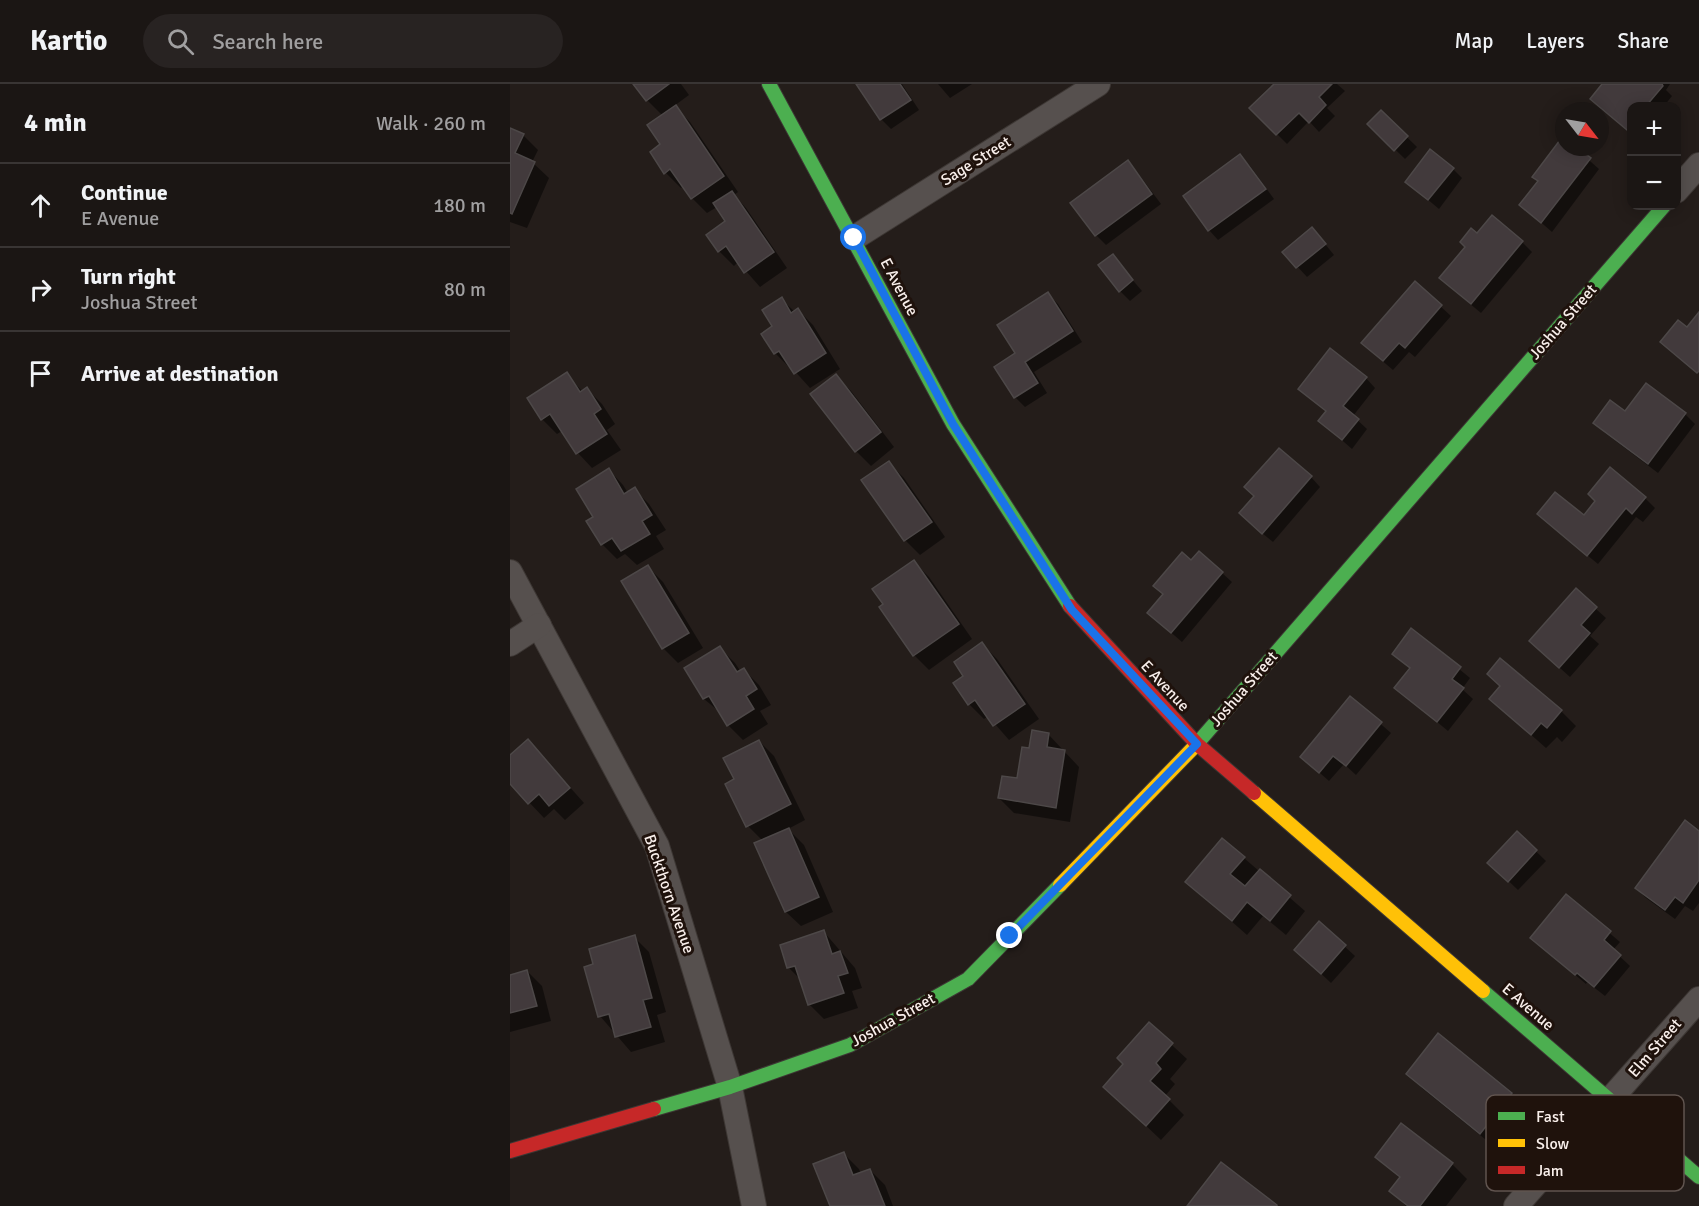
<!DOCTYPE html>
<meta charset="utf-8">
<style>
:root{--surface:#1b1614;--page:#282322;--text:#f1f3f6;--muted:#a09fa0;--line:#393534}
body{margin:0;font-family:Signika,sans-serif;background:var(--page);color:var(--text)}
.controls{position:absolute;right:18px;top:18px;display:grid;overflow:hidden;border-radius:12px;box-shadow:0 3px 15px #0003}
.controls button{width:54px;height:54px;display:grid;place-items:center;padding:0;border:0;border-bottom:2px solid var(--line);background:var(--surface);color:var(--text);font:30px sans-serif}
.compass{position:absolute;left:1045px;top:18px;width:54px;height:54px;border-radius:50%;background:var(--surface);box-shadow:0 3px 15px #0003;rotate:121deg}
.stop{position:absolute;width:18px;height:18px;margin:-14px;border:4px solid #1a73e8;border-radius:50%;background:#fff}
.stop.end{background:#1a73e8;border-color:#fff;box-shadow:0 2px 6px #0008}
.list{margin:0;padding:0;list-style:none}
h2{display:flex;justify-content:space-between;align-items:center;height:78px;margin:0;padding:0 24px;font-size:26px}
h2 small{font-size:20px;font-weight:400;color:var(--muted)}
.list li{display:grid;grid-template-columns:39px 1fr auto;gap:18px;align-items:center;box-sizing:border-box;height:84px;padding:0 24px;border-top:2px solid var(--line)}
.list b{display:block;font-size:22px;white-space:nowrap}
.list p{margin:0;font-size:20px;white-space:nowrap;color:var(--muted)}
.list em{font-size:20px;font-style:normal;color:var(--muted)}
.icon{flex:none;width:33px;height:33px;fill:none;stroke:currentColor;stroke-width:2;stroke-linecap:round;stroke-linejoin:round}
.map{position:relative;flex:none;width:1189px;height:1122px;overflow:hidden}
header{display:flex;align-items:center;gap:36px;box-sizing:border-box;height:84px;padding:0 30px;background:var(--surface);border-bottom:2px solid var(--line)}
header strong{font-size:28px}
nav{display:flex;gap:33px;margin-inline-start:auto;font-size:21px}
.search{width:420px;height:54px;background:var(--page);display:flex;align-items:center;gap:15px;box-sizing:border-box;padding:0 21px;border-radius:33px;color:var(--muted);font-size:22px}
main{display:flex}
aside{flex:1;background:var(--surface)}
.map>svg:first-child{display:block}
</style>
<header>
<strong>Kartio</strong>
<div class="search"><svg class="icon" aria-label="search" viewBox="0 0 24 24"><circle cx="10" cy="10" r="6"/><path d="M15 15l6 6"/></svg>Search here</div>
<nav><a>Map</a><a>Layers</a><a>Share</a></nav>
</header>
<main>
<aside>
<h2>4 min<small>Walk · 260 m</small></h2>
<ul class="list">
<li><svg class="icon" aria-label="ahead" viewBox="0 0 24 24"><path d="M12 20V5M6 11l6-6 6 6"/></svg><div><b>Continue</b><p>E Avenue</p></div><em>180 m</em></li>
<li><svg class="icon" aria-label="right" viewBox="0 0 24 24"><path d="M7 20v-9h11M14 6l5 5-5 5"/></svg><div><b>Turn right</b><p>Joshua Street</p></div><em>80 m</em></li>
<li><svg class="icon" aria-label="arrive" viewBox="0 0 24 24"><path d="M6 21V4h12l-3 4 3 4H6"/></svg><div><b>Arrive at destination</b></div></li>
</ul>
</aside>
<div class="map">
<svg width="1189" height="1122" viewBox="0 0 1189 1122">
<rect width="100%" height="100%" fill="#241d1a"/>
<!-- shadow -->
<g fill="#0007">
<path d="M 125,0 L 171,0 L 179,11 L 164,22 L 180,38 L 228,108 L 224,111 L 236,124 L 277,184 L 250,203 L 228,178 L 224,182 L 209,167 L 217,138 L 207,123 L 197,129 L 182,114 L 173,102 L 171,104 L 156,89 L 152,61 L 153,32 L 137,16 Z"/>
<path d="M 348,0 L 392,0 L 409,26 L 381,45 L 371,35 Z"/>
<path d="M 428,0 L 462,0 L 440,14 Z"/>
<path d="M 766,0 L 827,0 L 835,7 L 817,24 L 825,32 L 809,48 L 799,37 L 777,60 L 741,24 Z"/>
<path d="M 1093,0 L 1160,0 L 1156,6 L 1162,12 L 1154,22 L 1122,22 L 1122,50 L 1091,25 Z"/>
<path d="M 871,28 L 907,63 L 895,75 L 859,40 Z"/>
<path d="M 0,46 L 13,51 L 28,66 L 22,78 L 39,94 L 17,144 L 0,138 Z"/>
<path d="M 1053,55 L 1054,63 L 1064,63 L 1089,85 L 1042,148 L 1011,121 L 1029,97 Z"/>
<path d="M 730,72 L 740,82 L 764,115 L 708,156 L 699,146 Z"/>
<path d="M 617,78 L 627,88 L 651,120 L 596,161 L 586,151 Z"/>
<path d="M 943,85 L 952,94 L 929,125 L 897,98 Z"/>
<path d="M 967,152 L 1012,158 L 1022,168 L 971,229 L 941,204 Z"/>
<path d="M 811,155 L 824,171 L 797,193 L 774,168 Z"/>
<path d="M 602,172 L 632,207 L 620,217 L 610,207 Z"/>
<path d="M 905,199 L 941,232 L 905,273 L 899,268 L 883,286 L 863,269 Z"/>
<path d="M 538,210 L 548,220 L 572,258 L 524,288 L 537,309 L 515,323 L 505,313 L 507,269 Z"/>
<path d="M 271,215 L 285,228 L 288,226 L 303,241 L 330,285 L 300,304 L 281,283 L 280,284 L 265,269 L 264,243 Z"/>
<path d="M 56,290 L 73,308 L 77,305 L 92,320 L 105,340 L 97,346 L 111,366 L 82,384 L 68,369 L 52,347 L 47,350 L 32,335 L 19,315 Z"/>
<path d="M 326,292 L 341,307 L 384,363 L 361,382 L 346,367 Z"/>
<path d="M 856,294 L 865,304 L 843,332 L 857,345 L 842,365 L 810,337 Z"/>
<path d="M 1136,301 L 1175,330 L 1185,340 L 1148,389 L 1095,349 L 1085,339 L 1115,329 Z"/>
<path d="M 379,379 L 394,394 L 435,453 L 410,471 L 395,456 Z"/>
<path d="M 99,386 L 113,401 L 118,409 L 124,405 L 139,420 L 156,446 L 146,452 L 154,465 L 127,481 L 115,470 L 107,475 L 92,460 L 85,434 Z"/>
<path d="M 801,393 L 810,403 L 763,458 L 740,439 Z"/>
<path d="M 1135,414 L 1145,424 L 1133,438 L 1126,433 L 1088,480 L 1039,440 L 1074,433 Z"/>
<path d="M 404,478 L 419,493 L 462,555 L 419,586 L 404,571 L 375,521 Z"/>
<path d="M 682,478 L 712,489 L 722,498 L 672,558 L 649,538 L 654,511 L 645,502 Z"/>
<path d="M 138,483 L 153,498 L 193,564 L 168,579 L 153,564 Z"/>
<path d="M 1066,507 L 1096,534 L 1080,552 L 1089,560 L 1060,593 L 1031,567 Z"/>
<path d="M 902,546 L 960,594 L 952,605 L 963,615 L 938,647 L 886,604 L 901,585 L 884,569 Z"/>
<path d="M 472,560 L 487,575 L 529,635 L 499,656 L 478,632 L 474,635 L 459,620 L 455,592 Z"/>
<path d="M 210,564 L 225,579 L 231,588 L 234,586 L 249,601 L 261,621 L 250,627 L 258,640 L 233,656 L 218,641 L 211,629 L 194,615 L 176,585 Z"/>
<path d="M 841,614 L 881,649 L 846,691 L 834,680 L 819,697 L 792,673 Z"/>
<path d="M 981,615 L 1051,627 L 1066,642 L 1052,658 L 1047,653 L 1036,664 Z"/>
<path d="M 538,650 L 569,683 L 560,738 L 504,729 L 489,714 L 508,696 L 521,666 Z"/>
<path d="M 249,657 L 264,672 L 295,736 L 278,745 L 294,761 L 323,828 L 291,842 L 276,828 L 253,757 L 238,742 L 217,701 L 226,696 Z"/>
<path d="M 32,672 L 74,719 L 55,736 L 44,725 L 34,734 L 0,698 L 0,673 Z"/>
<path d="M 1175,738 L 1189,749 L 1189,819 L 1183,827 L 1175,822 L 1165,835 L 1136,814 L 1126,804 Z"/>
<path d="M 1007,749 L 1036,777 L 1008,806 L 989,788 Z"/>
<path d="M 734,774 L 795,827 L 776,851 L 753,832 L 737,851 L 677,798 Z"/>
<path d="M 1056,812 L 1110,858 L 1103,866 L 1120,882 L 1095,912 L 1077,898 L 1076,900 L 1022,854 Z"/>
<path d="M 809,839 L 845,872 L 821,899 L 786,866 Z"/>
<path d="M 314,848 L 345,884 L 352,904 L 342,907 L 348,924 L 314,935 L 299,920 L 291,896 L 279,884 L 271,862 Z"/>
<path d="M 124,853 L 139,868 L 156,928 L 147,931 L 155,958 L 121,968 L 90,932 L 85,881 Z"/>
<path d="M 17,887 L 32,902 L 41,937 L 0,948 L 0,892 Z"/>
<path d="M 639,940 L 677,975 L 660,995 L 665,1000 L 655,1012 L 674,1031 L 651,1056 L 610,1017 L 615,980 Z"/>
<path d="M 929,952 L 1001,1011 L 1016,1025 L 986,1064 L 913,1005 L 898,990 Z"/>
<path d="M 891,1041 L 942,1080 L 957,1095 L 936,1122 L 896,1122 L 881,1107 L 891,1095 L 867,1073 Z"/>
<path d="M 334,1070 L 349,1085 L 351,1090 L 360,1086 L 375,1101 L 383,1122 L 321,1122 Z"/>
</g>
<!-- building -->
<g fill="#423a3c" stroke="#4d4848" stroke-width="1.5">
<path d="M 123,0 L 159,0 L 136,17 Z"/>
<path d="M 346,0 L 390,0 L 401,16 L 370,36 Z"/>
<path d="M 764,0 L 822,0 L 809,13 L 816,21 L 799,39 L 789,29 L 766,51 L 739,24 Z"/>
<path d="M 1092,0 L 1152,0 L 1153,2 L 1136,22 L 1122,22 L 1122,40 L 1117,46 L 1080,15 Z"/>
<path d="M 166,21 L 214,92 L 181,115 L 160,85 L 154,90 L 140,68 L 150,60 L 137,41 Z"/>
<path d="M 871,26 L 898,52 L 884,67 L 857,40 Z"/>
<path d="M 0,44 L 14,50 L 5,69 L 25,78 L 2,130 L 0,129 Z"/>
<path d="M 1053,52 L 1054,63 L 1066,63 L 1081,74 L 1031,139 L 1009,121 L 1028,97 L 1022,93 Z"/>
<path d="M 920,65 L 944,84 L 918,116 L 895,98 Z"/>
<path d="M 730,70 L 756,105 L 698,147 L 673,112 Z"/>
<path d="M 618,76 L 642,110 L 585,152 L 560,119 Z"/>
<path d="M 222,107 L 264,168 L 234,189 L 216,162 L 208,168 L 196,151 L 215,137 L 203,119 Z"/>
<path d="M 982,131 L 1013,157 L 961,220 L 929,194 L 955,163 L 950,158 L 961,144 L 967,149 Z"/>
<path d="M 802,143 L 816,160 L 786,184 L 772,168 Z"/>
<path d="M 603,170 L 623,196 L 609,208 L 588,181 Z"/>
<path d="M 905,197 L 932,221 L 895,264 L 889,259 L 873,277 L 851,259 Z"/>
<path d="M 538,208 L 563,247 L 515,278 L 528,299 L 504,314 L 484,283 L 505,269 L 487,241 Z"/>
<path d="M 272,213 L 281,229 L 288,224 L 316,269 L 284,290 L 269,267 L 264,270 L 251,250 L 262,242 L 252,226 Z"/>
<path d="M 1189,228 L 1189,287 L 1187,289 L 1150,258 L 1168,236 L 1177,243 Z"/>
<path d="M 820,264 L 857,293 L 833,322 L 849,335 L 832,356 L 808,337 L 816,327 L 788,305 Z"/>
<path d="M 57,288 L 70,308 L 77,303 L 91,325 L 84,330 L 97,350 L 66,370 L 40,330 L 31,336 L 17,314 Z"/>
<path d="M 326,290 L 371,348 L 345,368 L 300,310 Z"/>
<path d="M 1136,299 L 1176,329 L 1138,380 L 1083,339 L 1100,316 L 1115,327 Z"/>
<path d="M 769,364 L 802,392 L 752,450 L 729,429 L 744,412 L 734,403 Z"/>
<path d="M 379,377 L 422,438 L 394,457 L 351,396 Z"/>
<path d="M 1100,383 L 1136,413 L 1122,430 L 1116,424 L 1077,472 L 1027,430 L 1045,408 L 1074,431 L 1085,417 L 1078,410 Z"/>
<path d="M 99,384 L 114,410 L 125,403 L 142,431 L 132,437 L 140,450 L 111,467 L 102,454 L 91,461 L 76,437 L 83,433 L 66,405 Z"/>
<path d="M 689,467 L 713,488 L 661,549 L 637,529 L 653,510 L 643,502 L 672,468 L 681,476 Z"/>
<path d="M 404,476 L 449,540 L 403,572 L 369,523 L 373,520 L 362,505 Z"/>
<path d="M 138,481 L 179,549 L 152,565 L 111,497 Z"/>
<path d="M 1066,504 L 1087,523 L 1071,541 L 1080,549 L 1049,584 L 1019,557 Z"/>
<path d="M 901,544 L 951,583 L 942,595 L 954,604 L 927,638 L 884,604 L 900,584 L 882,570 Z"/>
<path d="M 472,558 L 515,620 L 483,642 L 465,616 L 458,621 L 443,599 L 453,592 L 444,578 Z"/>
<path d="M 210,562 L 227,588 L 234,584 L 247,605 L 236,612 L 244,625 L 217,642 L 199,612 L 193,615 L 174,584 Z"/>
<path d="M 990,574 L 1052,626 L 1037,644 L 1031,639 L 1021,651 L 979,615 L 990,602 L 977,590 Z"/>
<path d="M 840,612 L 872,638 L 836,682 L 823,672 L 809,689 L 790,673 Z"/>
<path d="M 522,646 L 539,649 L 537,663 L 555,666 L 546,724 L 488,714 L 492,692 L 507,694 L 512,663 L 519,664 Z"/>
<path d="M 18,655 L 60,704 L 39,722 L 29,710 L 18,720 L 0,700 L 0,671 Z"/>
<path d="M 249,656 L 281,720 L 236,743 L 215,700 L 224,695 L 213,674 Z"/>
<path d="M 1175,736 L 1189,747 L 1189,796 L 1173,819 L 1165,813 L 1155,826 L 1125,804 Z"/>
<path d="M 279,744 L 309,813 L 275,828 L 244,759 Z"/>
<path d="M 1007,747 L 1027,766 L 998,798 L 977,779 Z"/>
<path d="M 712,754 L 735,773 L 720,790 L 735,802 L 750,785 L 781,811 L 760,837 L 737,818 L 722,837 L 675,798 Z"/>
<path d="M 1056,810 L 1101,847 L 1094,856 L 1111,871 L 1084,903 L 1067,889 L 1065,891 L 1020,854 Z"/>
<path d="M 809,837 L 836,861 L 811,890 L 784,866 Z"/>
<path d="M 314,846 L 322,870 L 330,867 L 338,889 L 328,892 L 334,909 L 298,921 L 285,882 L 277,884 L 270,861 Z"/>
<path d="M 125,851 L 142,914 L 133,916 L 141,943 L 105,953 L 99,930 L 88,933 L 74,883 L 83,880 L 79,865 Z"/>
<path d="M 17,886 L 27,922 L 0,929 L 0,891 Z"/>
<path d="M 639,938 L 663,959 L 646,979 L 651,985 L 640,997 L 660,1015 L 636,1042 L 593,1003 L 613,980 L 607,974 Z"/>
<path d="M 928,949 L 1002,1009 L 970,1050 L 896,990 Z"/>
<path d="M 891,1039 L 943,1079 L 910,1122 L 898,1122 L 879,1107 L 890,1093 L 865,1073 Z"/>
<path d="M 334,1068 L 343,1091 L 360,1085 L 375,1122 L 320,1122 L 303,1080 Z"/>
<path d="M 711,1078 L 767,1121 L 767,1122 L 677,1122 Z"/>
</g>
<g fill="none" stroke-linecap="round" stroke-linejoin="round">
<defs>
<g id="street">
<path d="M 1166,107 L 1189,81"/>
<path d="M 344,154 L 588,0"/>
<path d="M 0,488 L 147,762 L 220,1003 L 244,1122"/>
<path d="M 0,560 L 29,541"/>
<path d="M 1006,1122 L 1189,915"/>
</g>
<g id="fast">
<path d="M 259,0 L 443,340 L 560,522"/>
<path d="M 685,662 L 1154,122"/>
<path d="M 973,907 L 1189,1093"/>
<path d="M 144,1025 L 220,1003 L 340,961 L 458,895 L 550,801"/>
</g>
<g id="slow">
<path d="M 744,709 L 973,907"/>
<path d="M 550,801 L 685,662"/>
</g>
<g id="jam">
<path d="M 560,522 L 687,660 L 744,709"/>
<path d="M 0,1067 L 144,1025"/>
</g>
</defs>
<!-- street casing -->
<use href="#street" stroke="#3d3734" stroke-width="26"/>
<!-- fast casing -->
<use href="#fast" stroke="#3d3734" stroke-width="16"/>
<!-- slow casing -->
<use href="#slow" stroke="#3d3734" stroke-width="16"/>
<!-- jam casing -->
<use href="#jam" stroke="#3d3734" stroke-width="16"/>
<!-- street -->
<use href="#street" stroke="#56504e" stroke-width="24"/>
<!-- fast -->
<use href="#fast" stroke="#4caf50" stroke-width="14"/>
<!-- slow -->
<use href="#slow" stroke="#ffc107" stroke-width="14"/>
<!-- jam -->
<use href="#jam" stroke="#c62828" stroke-width="14"/>
</g>
<g fill="none" stroke-linecap="round" stroke-linejoin="round">
<!-- route -->
<path stroke="#1a73e8" stroke-width="8" d="M 344,154 L 443,340 L 562,526 L 687,660 L 500,852"/>
</g>
<g text-anchor="middle" dominant-baseline="central" stroke-width="6" stroke-linejoin="round" paint-order="stroke">
<!-- street labels -->
<g font-size="16" fill="#f9efeb" stroke="#1f120c">
<text transform="translate(466 77) rotate(-32)">Sage Street</text>
<text transform="translate(389 203) rotate(62)">E Avenue</text>
<text transform="translate(1053 238) rotate(-49)">Joshua Street</text>
<text transform="translate(655 602) rotate(47)">E Avenue</text>
<text transform="translate(734 605) rotate(-49)">Joshua Street</text>
<text transform="translate(159 810) rotate(71)">Buckthorn Avenue</text>
<text transform="translate(1018 923) rotate(41)">E Avenue</text>
<text transform="translate(383 936) rotate(-29)">Joshua Street</text>
<text transform="translate(1145 964) rotate(-49)">Elm Street</text>
</g>
</g>
<!-- legend -->
<rect x="976" y="1011" width="198" height="96" rx="9" fill="#1f120c" stroke="#60544f" stroke-width="1.5"/>
<rect x="988" y="1028" width="27" height="8" fill="#4caf50"/>
<rect x="988" y="1055" width="27" height="8" fill="#ffc107"/>
<rect x="988" y="1082" width="27" height="8" fill="#c62828"/>
<g font-size="16" fill="#f9efeb">
<text x="1026" y="1038">Fast</text>
<text x="1026" y="1065">Slow</text>
<text x="1026" y="1092">Jam</text>
</g>
</svg>
<div class="controls">
<button>+</button>
<button>−</button>
</div>
<svg class="compass" viewBox="-18 -18 36 36"><path d="M0-13l5 13h-10z" fill="#e53935"/><path d="M0 13l5-13h-10z" fill="#a09fa0"/></svg>
<div class="stop" style="left:344px;top:154px"></div>
<div class="stop end" style="left:500px;top:852px"></div>
</div>
</main>
